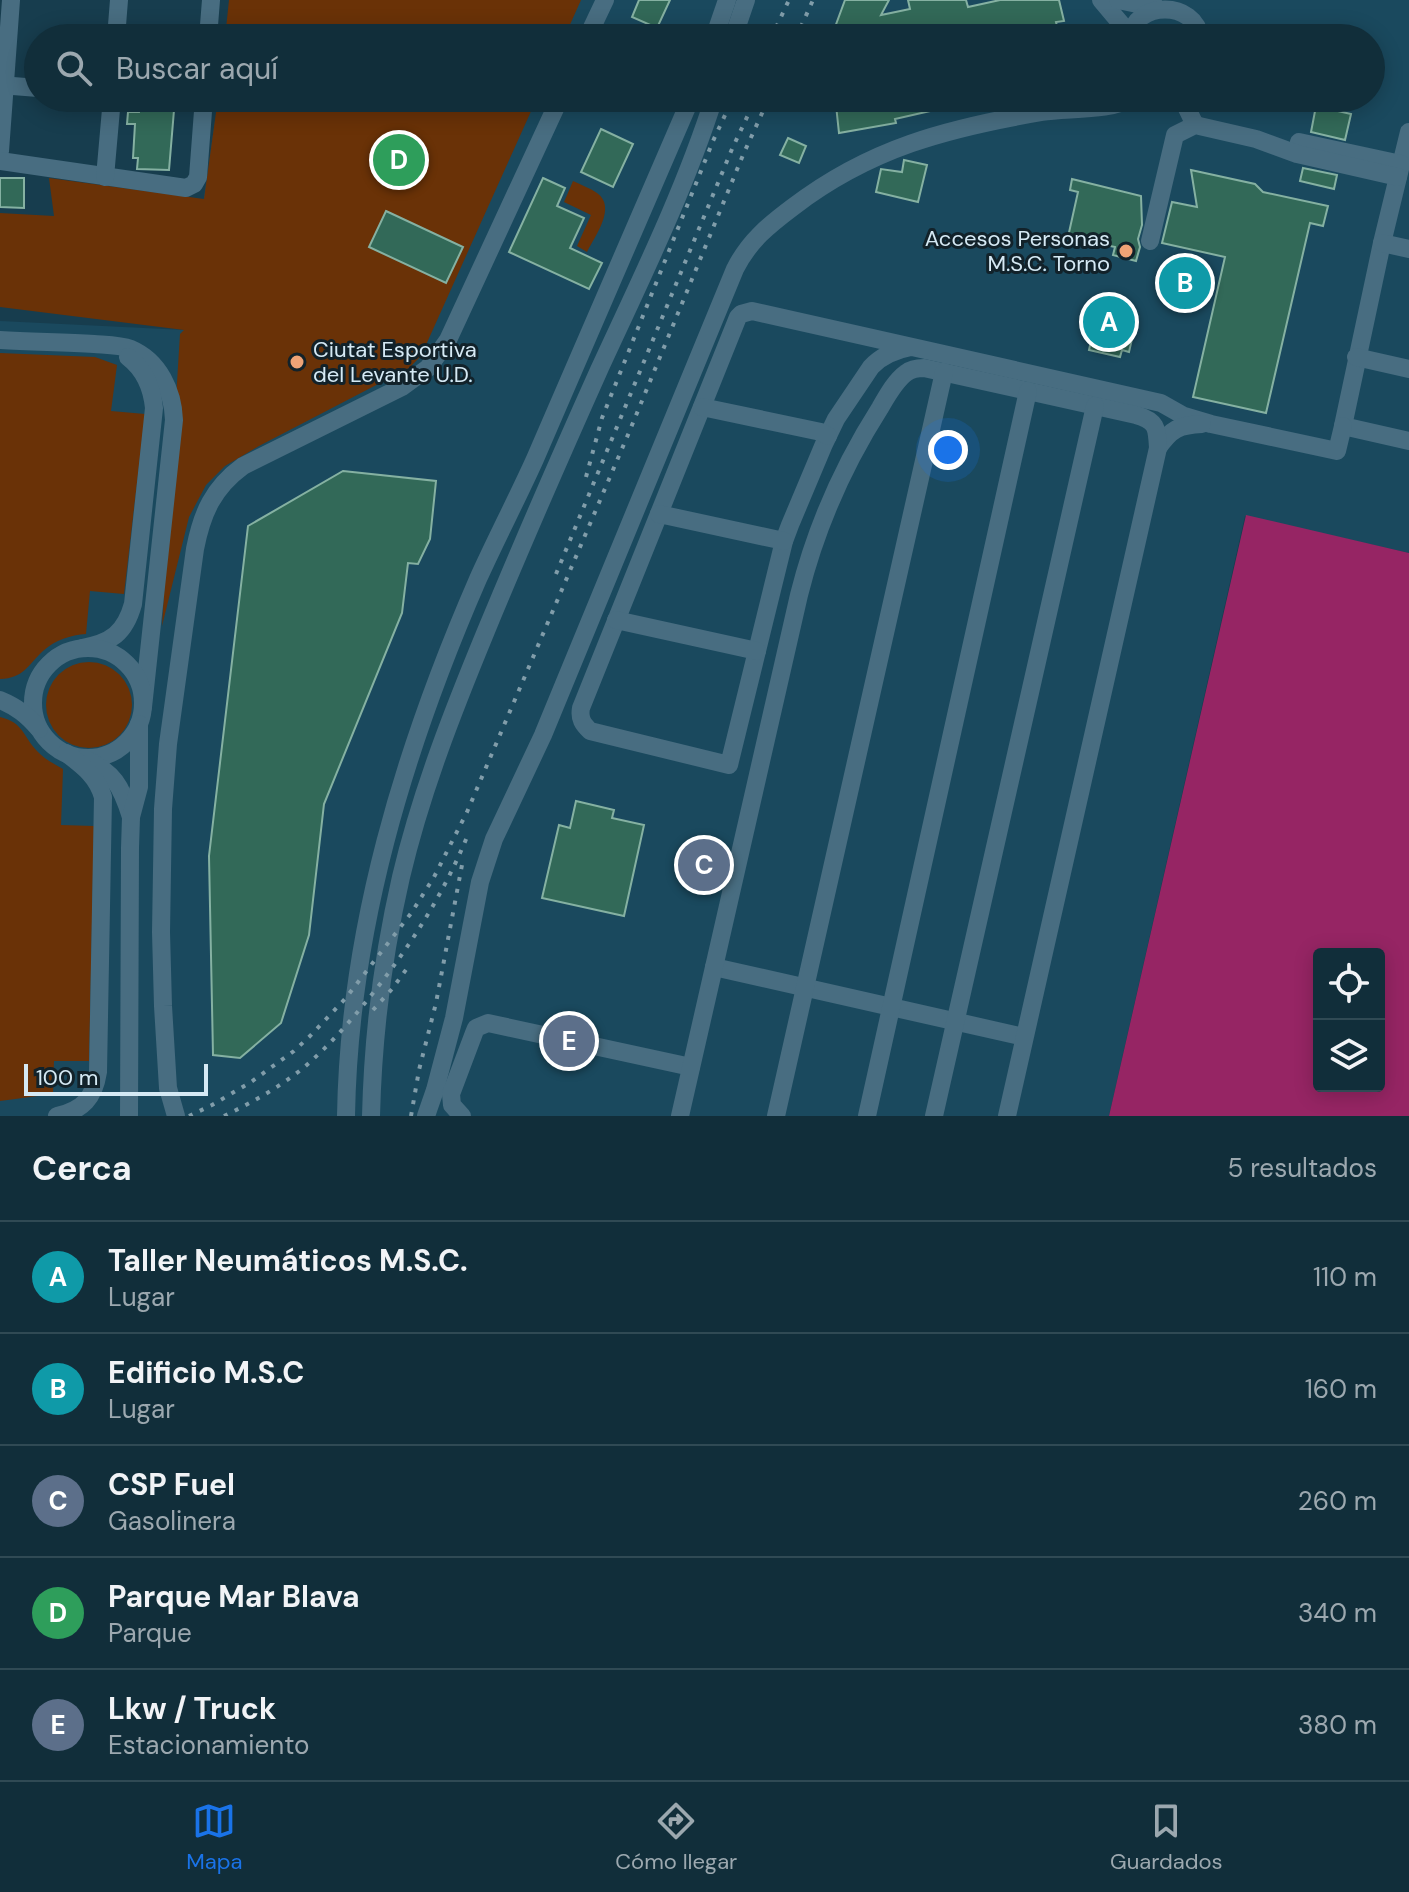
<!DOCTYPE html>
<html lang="es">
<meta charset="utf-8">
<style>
:root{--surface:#112e3a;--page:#1e3a45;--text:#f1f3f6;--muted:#9ca8af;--line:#304a54;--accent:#1a73e8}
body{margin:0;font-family:"DM Sans",sans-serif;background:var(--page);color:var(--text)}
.controls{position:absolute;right:24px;bottom:24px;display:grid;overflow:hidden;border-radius:8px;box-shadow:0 4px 20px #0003}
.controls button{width:72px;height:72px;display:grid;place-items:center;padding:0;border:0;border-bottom:2px solid var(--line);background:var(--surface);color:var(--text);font:40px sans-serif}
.scale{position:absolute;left:24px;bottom:20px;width:184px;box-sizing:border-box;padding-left:8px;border:4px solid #d5e9f4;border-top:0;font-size:22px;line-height:28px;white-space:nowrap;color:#d5e9f4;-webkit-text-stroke:6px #12222a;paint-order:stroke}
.you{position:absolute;left:948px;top:450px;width:28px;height:28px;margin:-20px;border:6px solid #fff;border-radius:50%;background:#1a73e8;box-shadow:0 0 0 12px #1a73e833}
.badge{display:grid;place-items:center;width:52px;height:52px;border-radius:50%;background:var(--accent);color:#fff;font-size:26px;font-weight:700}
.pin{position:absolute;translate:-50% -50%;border:4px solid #fff;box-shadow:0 2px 8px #0006}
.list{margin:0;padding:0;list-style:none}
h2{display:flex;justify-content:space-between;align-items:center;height:104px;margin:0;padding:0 32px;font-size:34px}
h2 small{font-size:26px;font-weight:400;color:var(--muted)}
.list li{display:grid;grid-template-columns:52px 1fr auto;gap:24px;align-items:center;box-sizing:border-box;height:112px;padding:0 32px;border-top:2px solid var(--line)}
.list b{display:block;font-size:30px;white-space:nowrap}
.list p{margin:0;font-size:26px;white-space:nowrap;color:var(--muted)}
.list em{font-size:26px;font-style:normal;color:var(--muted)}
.icon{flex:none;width:44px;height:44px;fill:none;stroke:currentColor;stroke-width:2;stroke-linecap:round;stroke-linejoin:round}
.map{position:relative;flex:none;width:1409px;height:1116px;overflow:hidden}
.search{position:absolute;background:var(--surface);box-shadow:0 4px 20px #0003;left:24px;right:24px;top:24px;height:88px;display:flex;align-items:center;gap:20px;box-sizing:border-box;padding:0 28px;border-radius:44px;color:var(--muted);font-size:30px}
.sheet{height:664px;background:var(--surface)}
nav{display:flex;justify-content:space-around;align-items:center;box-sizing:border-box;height:112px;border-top:2px solid var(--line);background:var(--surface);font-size:22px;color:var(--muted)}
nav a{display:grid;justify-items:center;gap:4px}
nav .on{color:var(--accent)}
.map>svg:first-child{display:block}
</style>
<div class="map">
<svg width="1409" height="1116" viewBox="0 0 1409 1116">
<rect width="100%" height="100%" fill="#173d4e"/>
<!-- built -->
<path fill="#1a495e" d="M 576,0 L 1409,0 L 1409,553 L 1245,516 L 1109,1116 L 0,1116 L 0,321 L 185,330 L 215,120 L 531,98 L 1371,98 L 1371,38 L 558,38 Z"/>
<!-- green -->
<g fill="#6a3207">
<path d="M 229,0 L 581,0 L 564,38 L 225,38 Z"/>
<path d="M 218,98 L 537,98 L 421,356 L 409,368 L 259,446 L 225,466 L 206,485 L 189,517 L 162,626 L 180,334 L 184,330 L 0,307 L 0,213 L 54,216 L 49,178 L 204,199 Z"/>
<path d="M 573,181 C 581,185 590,188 597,193 C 617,207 595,236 587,252 L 577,246 L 591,215 L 564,202 Z"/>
<path d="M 0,353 L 95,357 L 117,365 L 111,411 L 145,414 L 124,594 L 90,591 L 86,634 C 71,635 55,640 43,651 C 27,666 24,678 0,679 Z"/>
<circle cx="89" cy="705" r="43"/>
<path d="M 0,717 C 24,723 22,735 37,751 C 44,759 53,763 63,769 L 61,825 L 94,826 L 89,1061 L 54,1061 L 53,1094 L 0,1101 Z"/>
</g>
<!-- water -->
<path fill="#962564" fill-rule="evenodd" d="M 1246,515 L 1409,553 L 1409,1116 L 1109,1116 ZM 1319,954 L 1379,954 L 1379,1086 L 1319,1086 Z"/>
<!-- building -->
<g fill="#326958" stroke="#85b1a2" stroke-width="2">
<path d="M 639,0 L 670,0 L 657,28 L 632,17 Z"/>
<path d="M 845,0 L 889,0 L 881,15 L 910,9 L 908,0 L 966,0 L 968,7 L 1000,0 L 1059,0 L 1064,21 L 1056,22 L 1060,38 L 831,38 Z"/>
<path d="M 141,98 L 175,98 L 169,170 L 137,169 L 138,158 L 133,158 L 135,124 L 127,124 L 128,112 L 139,112 Z"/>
<path d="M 824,98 L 969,98 L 970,102 L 895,119 L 896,123 L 839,133 L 836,105 Z"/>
<path d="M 1316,106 L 1351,114 L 1345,140 L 1311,132 Z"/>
<path d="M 601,129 L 633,144 L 613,187 L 581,172 Z"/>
<path d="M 788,138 L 806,146 L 799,163 L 780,155 Z"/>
<path d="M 904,160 L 927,165 L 918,202 L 876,192 L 881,169 L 902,172 Z"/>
<path d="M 1303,168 L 1337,175 L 1334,189 L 1300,181 Z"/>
<path d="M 1191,170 L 1255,184 L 1263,192 L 1328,206 L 1323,226 L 1310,223 L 1266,413 L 1193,397 L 1225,257 L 1162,243 L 1172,202 L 1197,207 Z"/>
<path d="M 0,178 L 24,178 L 24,208 L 0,207 Z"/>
<path d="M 543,178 L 565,188 L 557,206 L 584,218 L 570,248 L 602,263 L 589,289 L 509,252 Z"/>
<path d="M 1072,179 L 1141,196 L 1142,225 L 1138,239 L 1140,247 L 1136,261 L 1113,255 L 1115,247 L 1068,237 L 1078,192 L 1070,190 Z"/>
<path d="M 386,211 L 463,247 L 446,283 L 369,247 Z"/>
<path d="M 1174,270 L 1201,276 L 1196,296 L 1169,290 Z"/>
<path d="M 1098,308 L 1125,314 L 1120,336 L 1132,339 L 1129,352 L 1122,350 L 1120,357 L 1089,350 Z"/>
<path d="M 343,471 L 436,481 L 430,539 L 418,564 L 408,563 L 402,613 L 324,804 L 309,935 L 281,1023 L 240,1058 L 213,1055 L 209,856 L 248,526 Z"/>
<path d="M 576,801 L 614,810 L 612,818 L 644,825 L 624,916 L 542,898 L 559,825 L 570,828 Z"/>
</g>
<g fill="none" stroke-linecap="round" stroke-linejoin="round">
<!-- minor -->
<g stroke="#486d81" stroke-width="18">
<path d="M 1101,0 L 1122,25 L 1128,38"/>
<path d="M 1118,0 L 1142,5 L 1155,6"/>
<path d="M 116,38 L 119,0"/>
<path d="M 208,38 L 211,0"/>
<path d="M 587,38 L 605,0"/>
<path d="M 714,38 L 727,0"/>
<path d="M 733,38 L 746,0"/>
<path d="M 1130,38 C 1134,0 1196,0 1200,38"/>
<path d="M 0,85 L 38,88"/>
<path d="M 1182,98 L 1195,125"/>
<path d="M 1409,132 L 1382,243 L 1343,426 L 1409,441"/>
<path d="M 1299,142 L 1401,164"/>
<path d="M 0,151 L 11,0"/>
<path d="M 0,161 L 186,188 L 194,184 L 198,177 L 204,98"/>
<path d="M 105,177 L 112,98"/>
<path d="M 1150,241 L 1175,135 L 1195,125 L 1256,139 L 1297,154 L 1398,177"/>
<path d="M 1382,243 L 1409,249"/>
<path d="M 0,340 C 31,342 63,342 94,344 C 106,345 120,345 131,349 C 159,361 173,391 174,420 L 143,707"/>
<path d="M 911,347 C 895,350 882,355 871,367 L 836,419 L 824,444 L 790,525 L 784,541 L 729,765 L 590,731 C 583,724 579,719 581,708 L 738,317 L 741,314 L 752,311 L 1161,403 L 1184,416 L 1211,424 L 1337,451 L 1343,426"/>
<path d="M 1356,357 L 1409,369"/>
<path d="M 702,407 L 821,432 L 828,436"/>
<path d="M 1158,448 C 1171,429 1179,425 1202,424"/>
<path d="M 659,514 L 784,541"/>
<path d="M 616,620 L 757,651"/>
<path d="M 82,648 C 111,643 125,633 133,604 L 154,408 C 152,387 145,370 128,357"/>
<circle cx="88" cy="703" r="55"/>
<path d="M 0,700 C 17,707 27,715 39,729"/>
<path d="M 84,758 C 114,773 121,785 131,817"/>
<path d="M 714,967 L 1024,1037"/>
<path d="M 57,1116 C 83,1110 94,1098 98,1072 L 103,797 C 97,776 83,766 66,753"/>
<path d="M 129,1116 L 130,848 L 131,817 L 139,787 L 139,724"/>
<path d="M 176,1116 L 168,1088 L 163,1006 L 161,932 L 163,809 L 168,744 L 195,549 C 202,513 213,488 243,466 L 402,387 L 428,368 L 448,340 L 560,98"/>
<path d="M 346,1116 C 349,930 404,749 478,579 C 496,539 517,499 535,459 C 588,339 638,218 691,98"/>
<path d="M 371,1116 C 373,1035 383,955 401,877 C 421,792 453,711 486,631 C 522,544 560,457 599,370 C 640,281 684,192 714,98"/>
<path d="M 426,1116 L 435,1090 L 454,1018 L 480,882 L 494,839 L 543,735 L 735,269 C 749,241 769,225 793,207 C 870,148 948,128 1042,112 C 1066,108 1112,111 1132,98"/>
<path d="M 462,1116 L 452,1105 L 451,1094 L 474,1033 L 476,1028 L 488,1023 L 691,1067"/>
<path d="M 680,1116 L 799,595 C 816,527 843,466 880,408 C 887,396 895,381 906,373 C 911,369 917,368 924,368 L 1136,415 C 1157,421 1157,428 1158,448 L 1007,1116"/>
<path d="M 776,1116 L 944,372"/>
<path d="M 867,1116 L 1028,391"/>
<path d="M 934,1116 L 1095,406"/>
</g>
<!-- rail -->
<g stroke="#819daa" stroke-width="4" stroke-dasharray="4 8" stroke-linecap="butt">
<path d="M 771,38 L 789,0"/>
<path d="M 796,38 L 813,0"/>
<path d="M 586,477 L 602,418 L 713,141 L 733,98"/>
<path d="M 556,574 L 732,149 L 756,98"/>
<path d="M 373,1010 L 392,989 L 408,967"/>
<path d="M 189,1116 L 212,1105 L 251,1082 L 294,1051 L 310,1036 L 345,999 L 412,912 L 434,877 L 467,812 L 630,430 L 743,155 L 769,98"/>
<path d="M 224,1116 C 251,1103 278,1088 302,1069 C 327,1048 348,1024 369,998 C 410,947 444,894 469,832"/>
<path d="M 411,1116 L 419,1070 L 436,1003 L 462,865"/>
</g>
</g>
<!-- markers -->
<g fill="#efa376" stroke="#12222a" stroke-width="3">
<circle cx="1126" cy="251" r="8"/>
<circle cx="297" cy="362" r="8"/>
</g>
<g text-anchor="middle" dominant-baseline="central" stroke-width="6" stroke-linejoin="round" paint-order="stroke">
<!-- poi labels -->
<g font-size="22" fill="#d5e9f4" stroke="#12222a" text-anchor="end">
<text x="1110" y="238">Accesos Personas<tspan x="1110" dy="25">M.S.C. Torno</tspan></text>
<text x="313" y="349" text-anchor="start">Ciutat Esportiva<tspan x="313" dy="25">del Levante U.D.</tspan></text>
</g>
</g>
</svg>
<div class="controls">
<button><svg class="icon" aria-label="locate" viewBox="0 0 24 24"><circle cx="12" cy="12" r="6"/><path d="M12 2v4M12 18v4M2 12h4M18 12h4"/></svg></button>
<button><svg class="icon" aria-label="layers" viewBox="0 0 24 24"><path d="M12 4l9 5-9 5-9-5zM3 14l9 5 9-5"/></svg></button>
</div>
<div class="scale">100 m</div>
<div class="you"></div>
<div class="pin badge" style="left:1109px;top:322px;background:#0f9aa8">A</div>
<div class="pin badge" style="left:1185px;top:283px;background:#0f9aa8">B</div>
<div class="pin badge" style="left:704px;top:865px;background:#5c6f8a">C</div>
<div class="pin badge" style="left:399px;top:160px;background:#2e9e5b">D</div>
<div class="pin badge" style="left:569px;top:1041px;background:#5c6f8a">E</div>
<div class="search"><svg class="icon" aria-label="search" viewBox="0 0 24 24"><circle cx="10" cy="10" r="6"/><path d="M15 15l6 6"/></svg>Buscar aquí</div>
</div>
<section class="sheet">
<h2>Cerca<small>5 resultados</small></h2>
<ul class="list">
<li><span class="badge" style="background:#0f9aa8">A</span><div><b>Taller Neumáticos M.S.C.</b><p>Lugar</p></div><em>110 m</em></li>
<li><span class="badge" style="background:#0f9aa8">B</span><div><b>Edificio M.S.C</b><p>Lugar</p></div><em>160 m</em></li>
<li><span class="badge" style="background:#5c6f8a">C</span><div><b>CSP Fuel</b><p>Gasolinera</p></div><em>260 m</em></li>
<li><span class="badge" style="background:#2e9e5b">D</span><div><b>Parque Mar Blava</b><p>Parque</p></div><em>340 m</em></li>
<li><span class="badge" style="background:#5c6f8a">E</span><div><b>Lkw / Truck</b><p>Estacionamiento</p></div><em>380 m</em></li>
</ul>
</section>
<nav>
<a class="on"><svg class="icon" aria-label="map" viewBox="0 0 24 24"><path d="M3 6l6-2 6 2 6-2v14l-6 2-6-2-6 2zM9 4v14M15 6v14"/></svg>Mapa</a>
<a><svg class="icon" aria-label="directions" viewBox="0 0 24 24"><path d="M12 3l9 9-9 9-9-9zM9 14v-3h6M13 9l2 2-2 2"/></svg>Cómo llegar</a>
<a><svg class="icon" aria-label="saved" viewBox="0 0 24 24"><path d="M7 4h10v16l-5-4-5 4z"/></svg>Guardados</a>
</nav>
